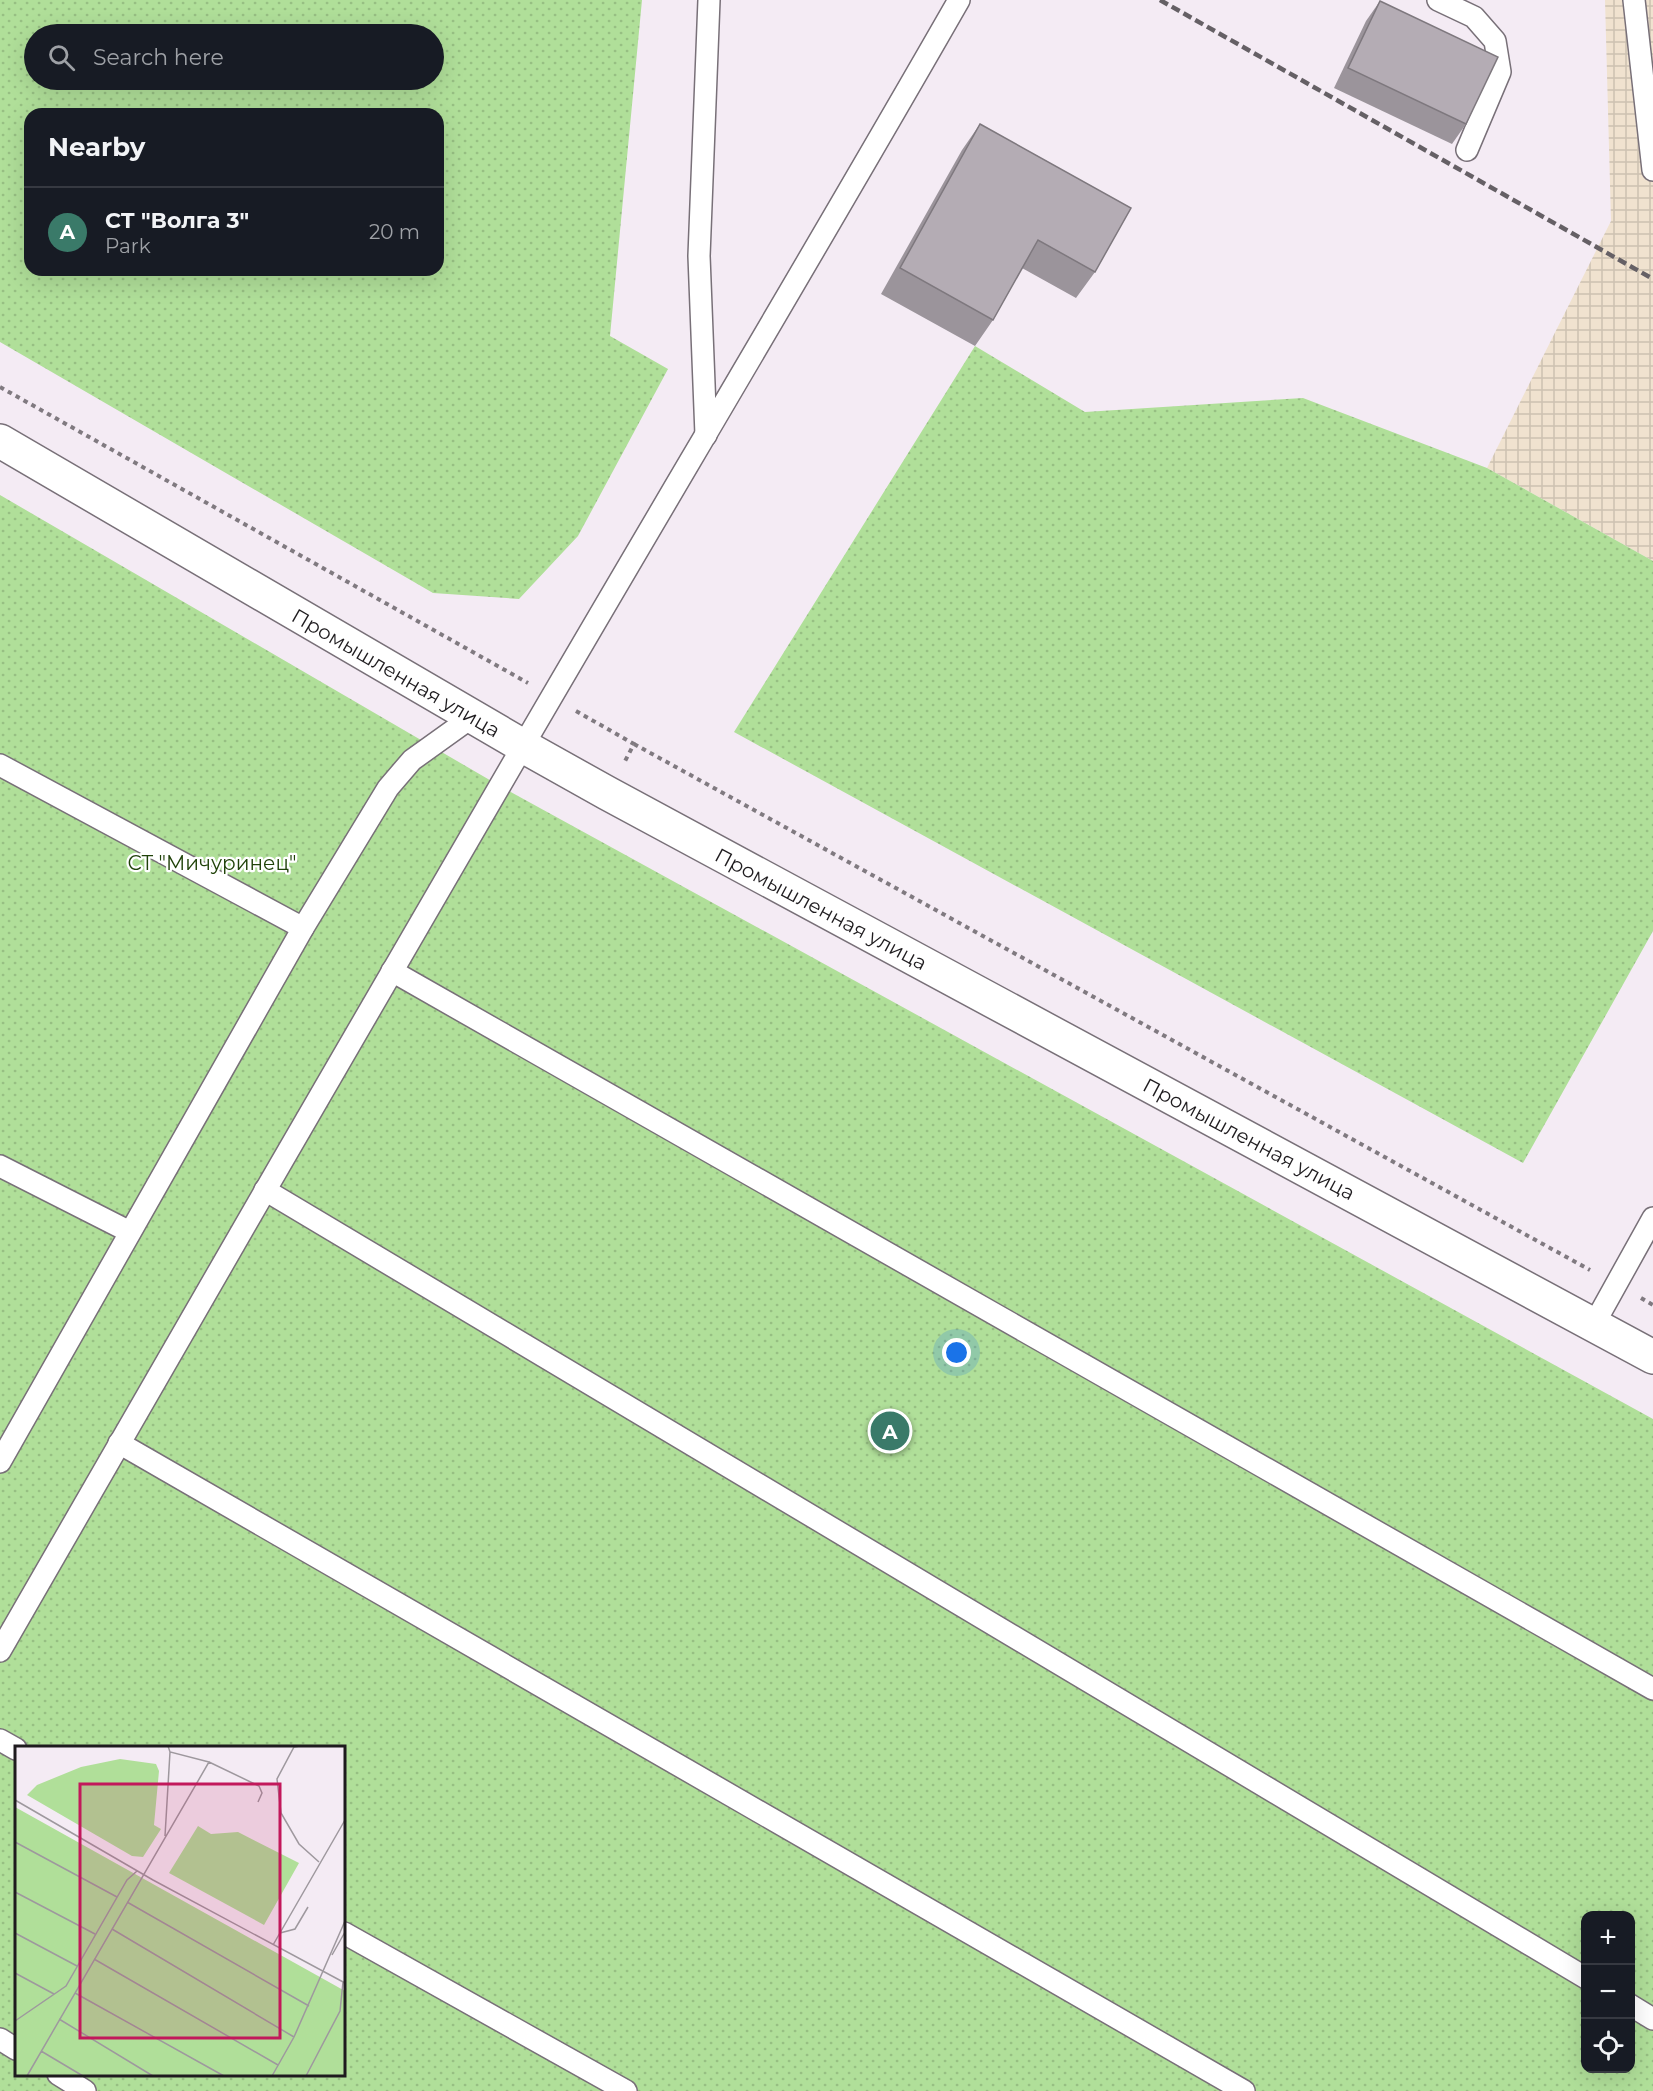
<!DOCTYPE html>
<meta charset="utf-8">
<style>
:root{--surface:#171b24;--page:#242831;--text:#f1f3f6;--muted:#9ea1a6;--line:#363941;--accent:#3a7a69}
body{margin:0;font-family:Montserrat,sans-serif;background:var(--page);color:var(--text)}
.controls{position:absolute;right:18px;bottom:18px;display:grid;overflow:hidden;border-radius:12px;box-shadow:0 6px 24px #0002}
.controls button{width:54px;height:54px;display:grid;place-items:center;padding:0;border:0;border-bottom:2px solid var(--line);background:var(--surface);color:var(--text);font:30px sans-serif}
.you{position:absolute;left:957px;top:1353px;width:21px;height:21px;margin:-15px;border:4px solid #fff;border-radius:50%;background:#1a73e8;box-shadow:0 0 0 9px #1a73e833}
.badge{display:grid;place-items:center;width:39px;height:39px;border-radius:50%;background:var(--accent);color:#fff;font-size:20px;font-weight:700}
.pin{position:absolute;translate:-50% -50%;border:3px solid #fff;box-shadow:0 2px 6px #0006}
.list{margin:0;padding:0;list-style:none}
h2{display:flex;justify-content:space-between;align-items:center;height:78px;margin:0;padding:0 24px;font-size:26px}
h2 small{font-size:20px;font-weight:400;color:var(--muted)}
.list li{display:grid;grid-template-columns:39px 1fr auto;gap:18px;align-items:center;box-sizing:border-box;height:90px;padding:0 24px;border-top:2px solid var(--line)}
.list b{display:block;font-size:22px;white-space:nowrap}
.list p{margin:0;font-size:20px;white-space:nowrap;color:var(--muted)}
.list em{font-size:20px;font-style:normal;color:var(--muted)}
.icon{flex:none;width:33px;height:33px;fill:none;stroke:currentColor;stroke-width:2;stroke-linecap:round;stroke-linejoin:round}
.map{position:relative;flex:none;width:1653px;height:2091px;overflow:hidden}
.search{position:absolute;background:var(--surface);box-shadow:0 6px 24px #0002;left:24px;top:24px;width:420px;height:66px;display:flex;align-items:center;gap:15px;box-sizing:border-box;padding:0 21px;border-radius:33px;color:var(--muted);font-size:22px}
.panel{position:absolute;background:var(--surface);box-shadow:0 6px 24px #0002;left:24px;top:108px;width:420px;height:168px;border-radius:18px}
.map>svg:first-child{display:block}
</style>
<div class="map">
<svg width="1653" height="2091" viewBox="0 0 1653 2091">
<defs>
<pattern id="industrial-grid" width="8" height="8" patternUnits="userSpaceOnUse" patternTransform="scale(1.5)"><rect width="8" height="8" fill="#f0e2cf"/><path d="M0 4h8M4 0v8" fill="none" stroke="#cdc1b1"/></pattern>
<pattern id="garden-dots" width="8" height="8" patternUnits="userSpaceOnUse" patternTransform="scale(1.5)"><rect width="8" height="8" fill="#b0df99"/><path d="M2 2h.1M6 6h.1" fill="none" stroke="#97bf83" stroke-width="1.8" stroke-linecap="round"/></pattern>
</defs>
<rect width="100%" height="100%" fill="#f4ebf4"/>
<!-- industrial -->
<path fill="url(#industrial-grid)" d="M 1605,0 L 1653,0 L 1653,561 L 1487,468 L 1611,221 Z"/>
<!-- garden -->
<g fill="url(#garden-dots)" fill-rule="evenodd">
<path d="M 0,0 L 642,0 L 610,336 L 668,369 L 578,536 L 519,599 L 433,593 L 0,342 ZM 434,34 L 434,80 L 34,80 L 34,34 ZM 30,114 L 438,114 L 438,270 L 30,270 Z"/>
<path d="M 975,346 L 1085,412 L 1303,398 L 1487,468 L 1653,561 L 1653,931 L 1523,1163 L 734,732 Z"/>
<path d="M 0,495 L 500,786 L 1653,1419 L 1653,2091 L 0,2091 ZM 16,1748 L 344,1748 L 344,2074 L 16,2074 ZM 1586,1916 L 1630,1916 L 1630,2068 L 1586,2068 Z"/>
</g>
<g fill="none" stroke-linecap="round" stroke-linejoin="round">
<defs>
<g id="service">
<path d="M 1438,0 L 1474,17 L 1495,41 L 1500,72 L 1467,150"/>
<path d="M 1634,0 L 1653,170"/>
<path d="M 706,435 L 699,256 L 709,0"/>
<path d="M 0,765 L 303,928"/>
<path d="M 392,971 L 1653,1689"/>
<path d="M 0,1166 L 130,1232"/>
<path d="M 265,1190 L 1586,1978"/>
<path d="M 1593,1326 L 1653,1218"/>
<path d="M 119,1443 L 1244,2091"/>
<path d="M 0,1462 L 303,928 L 388,788 L 412,760 L 472,717"/>
<path d="M 0,1651 C 173,1349 348,1047 523,746 C 668,497 816,250 959,0"/>
<path d="M 0,1740 L 16,1749"/>
<path d="M 344,1933 L 626,2091"/>
<path d="M 1630,2005 L 1653,2019"/>
<path d="M 0,2039 L 16,2049"/>
<path d="M 58,2074 L 85,2091"/>
</g>
<path id="minor" d="M 0,441 L 523,746 L 607,793 L 1653,1357"/>
</defs>
<!-- service casing -->
<use href="#service" stroke="#787078" stroke-width="24"/>
<!-- minor casing -->
<use href="#minor" stroke="#787078" stroke-width="36"/>
<!-- path -->
<g stroke="#807a80" stroke-width="4" stroke-dasharray="4.5 4.5" stroke-linecap="butt">
<path d="M 0,387 L 528,683"/>
<path d="M 576,711 L 634,744 L 624,763"/>
<path d="M 634,744 L 1590,1270"/>
<path d="M 1641,1298 L 1653,1305"/>
</g>
<!-- service -->
<use href="#service" stroke="#fff" stroke-width="21"/>
<!-- minor -->
<use href="#minor" stroke="#fff" stroke-width="33"/>
<!-- rail -->
<path stroke="#656065" stroke-width="4.5" stroke-dasharray="9 4.5" stroke-linecap="butt" d="M 1160,0 L 1653,279"/>
</g>
<!-- wall -->
<g fill="#9b949b">
<path d="M 1380,1 L 1466,124 L 1452,144 L 1334,88 L 1366,21 Z"/>
<path d="M 980,124 L 1095,272 L 1076,298 L 1022,268 L 993,320 L 975,346 L 881,294 L 962,150 Z"/>
</g>
<!-- building -->
<g fill="#b4acb4" stroke="#7e787e" stroke-width="1.5">
<path d="M 1380,1 L 1498,57 L 1466,124 L 1348,68 Z"/>
<path d="M 980,124 L 1131,208 L 1095,272 L 1038,240 L 993,320 L 900,268 Z"/>
</g>
<g text-anchor="middle" dominant-baseline="central" stroke-width="4.5" stroke-linejoin="round" paint-order="stroke">
<!-- street labels -->
<g font-size="20" fill="#1e1b1e" stroke="#fff">
<text transform="translate(396 673) rotate(30)">Промышленная улица</text>
<text transform="translate(821 909) rotate(28)">Промышленная улица</text>
<text transform="translate(1249 1139) rotate(28)">Промышленная улица</text>
</g>
<!-- park labels -->
<g font-size="20" fill="#204209" stroke="#fff">
<text x="212" y="863">СТ "Мичуринец"</text>
</g>
</g>
<!-- overview -->
<g transform="translate(15 1746)">
<rect width="330" height="330" fill="#f4ebf4"/>
<path d="M 105,13 L 141,18 L 144,25 L 139,79 L 146,83 L 128,111 L 117,110 L 12,49 L 22,39 L 66,21 ZM 0,61 L 330,245 L 330,330 L 0,330 ZM 183,80 L 196,88 L 223,86 L 284,117 L 249,179 L 154,127 Z" fill="#b0df99"/>
<path fill="none" stroke="#9e989e" stroke-width="1.5" d="M 285,0 L 279,1 L 262,33 L 266,67 L 284,98 L 304,116M 194,16 L 244,40 L 247,47 L 243,56M 0,54 L 138,134 L 330,237M 150,90 L 155,6M 0,96 L 102,151M 0,146 L 80,188M 112,156 L 294,260M 97,183 L 279,291M 0,187 L 62,220M 265,187 L 280,183 L 293,161M 258,199 L 330,74M 317,209 L 330,186M 79,213 L 263,319M 0,227 L 39,248M 60,247 L 209,330M 44,273 L 138,330M 0,275 L 51,240 L 112,134 L 122,125M 26,305 L 68,330M 12,330 L 194,16 L 155,6 L 153,0M 257,330 L 279,291 L 330,175M 291,330 L 325,265 L 328,236"/>
<path fill="#c2185b" fill-opacity="0.15" stroke="#c2185b" stroke-width="3" d="M 65,38 L 265,38 L 265,292 L 65,292 Z"/>
<rect width="330" height="330" fill="none" stroke="#1e1b1e" stroke-width="3"/>
</g>
</svg>
<div class="controls">
<button>+</button>
<button>−</button>
<button><svg class="icon" aria-label="locate" viewBox="0 0 24 24"><circle cx="12" cy="12" r="6"/><path d="M12 2v4M12 18v4M2 12h4M18 12h4"/></svg></button>
</div>
<div class="you"></div>
<div class="pin badge" style="left:890px;top:1431px">A</div>
<div class="search"><svg class="icon" aria-label="search" viewBox="0 0 24 24"><circle cx="10" cy="10" r="6"/><path d="M15 15l6 6"/></svg>Search here</div>
<section class="panel">
<h2>Nearby<small></small></h2>
<ul class="list">
<li><span class="badge">A</span><div><b>СТ &quot;Волга 3&quot;</b><p>Park</p></div><em>20 m</em></li>
</ul>
</section>
</div>
